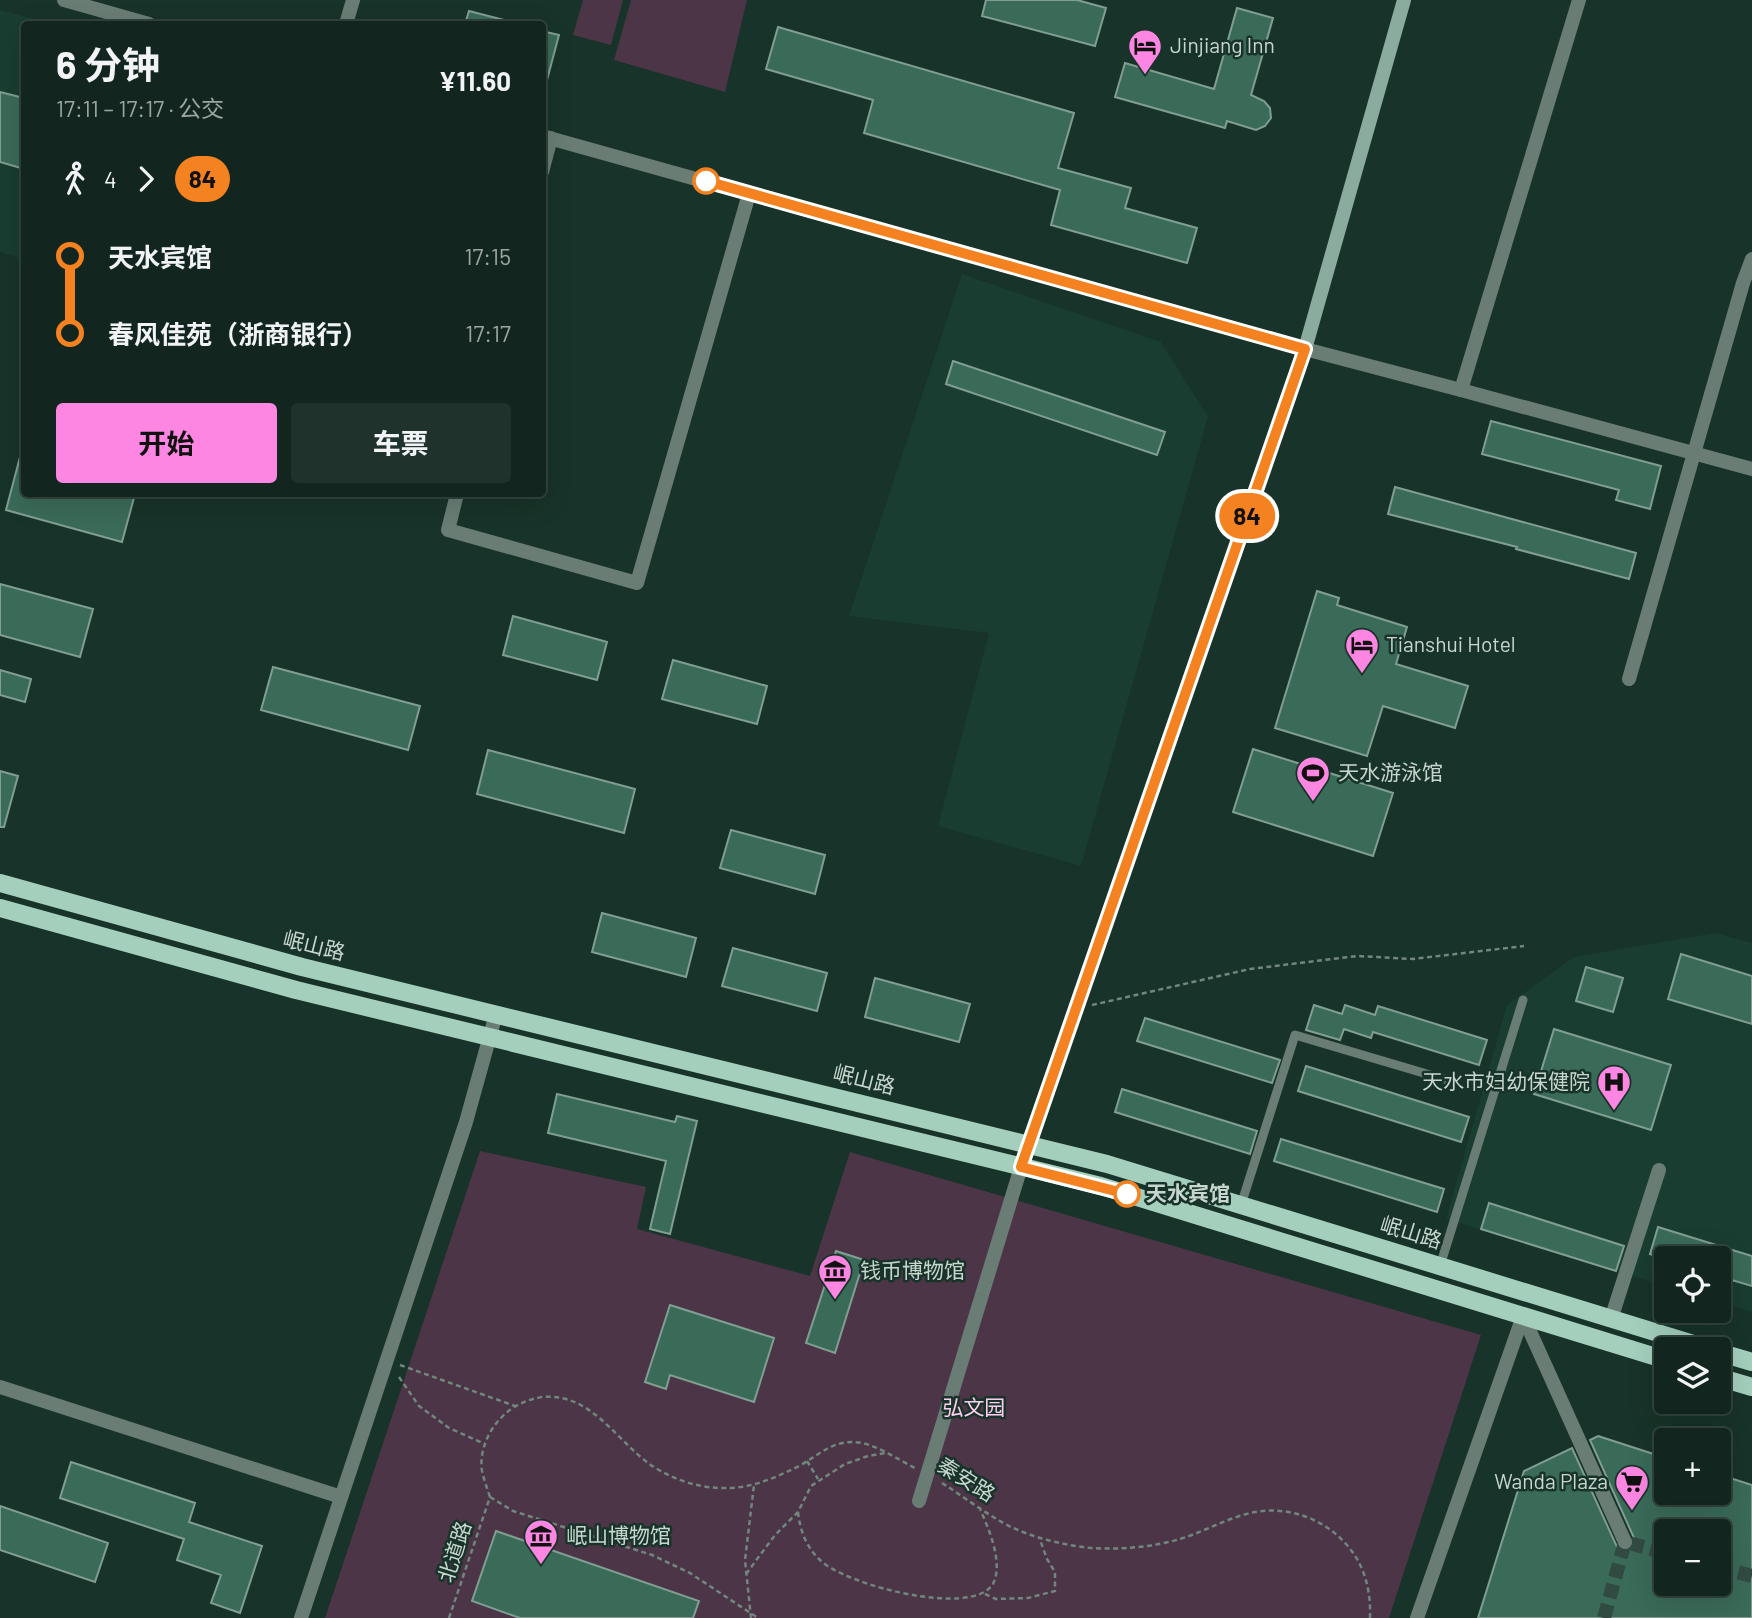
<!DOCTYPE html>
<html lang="zh">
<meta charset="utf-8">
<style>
:root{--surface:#12261f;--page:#1f322c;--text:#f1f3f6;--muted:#9ca5a4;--line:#31433d;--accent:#fd86e2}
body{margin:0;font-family:Barlow,"Noto Sans SC",sans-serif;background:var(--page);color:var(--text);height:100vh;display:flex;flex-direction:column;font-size:26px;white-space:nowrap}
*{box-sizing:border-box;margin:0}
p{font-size:23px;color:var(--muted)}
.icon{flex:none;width:38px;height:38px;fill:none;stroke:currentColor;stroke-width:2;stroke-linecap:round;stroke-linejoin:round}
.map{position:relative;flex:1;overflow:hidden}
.side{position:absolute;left:21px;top:21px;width:525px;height:476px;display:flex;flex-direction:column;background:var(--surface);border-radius:7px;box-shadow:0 7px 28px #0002,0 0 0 2px var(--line)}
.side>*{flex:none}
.badge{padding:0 14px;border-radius:23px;font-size:24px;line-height:46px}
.buttons{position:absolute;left:1654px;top:1246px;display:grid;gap:14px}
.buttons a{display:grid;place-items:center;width:77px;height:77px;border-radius:7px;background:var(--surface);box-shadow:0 7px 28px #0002,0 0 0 2px var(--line);font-size:35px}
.map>.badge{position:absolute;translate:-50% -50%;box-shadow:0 0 0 4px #fff}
.legs{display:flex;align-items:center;gap:10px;height:77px;padding:0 35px;font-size:23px}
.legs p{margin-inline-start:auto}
.head{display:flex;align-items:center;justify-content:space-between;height:119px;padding:0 35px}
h1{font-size:38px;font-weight:700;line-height:52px}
.primary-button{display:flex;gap:14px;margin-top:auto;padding:14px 35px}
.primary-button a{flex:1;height:80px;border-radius:7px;background:var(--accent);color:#111;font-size:28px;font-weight:700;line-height:80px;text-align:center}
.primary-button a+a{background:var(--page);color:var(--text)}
ul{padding:0 35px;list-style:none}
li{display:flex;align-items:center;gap:24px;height:77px;font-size:26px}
li i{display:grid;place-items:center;width:10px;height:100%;margin:0 9px;background:currentColor}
li i::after{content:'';width:18px;height:18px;margin:-9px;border:5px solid;border-radius:50%;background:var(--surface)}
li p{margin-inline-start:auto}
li:first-child i{background:linear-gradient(#0000 50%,currentColor 0)}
li:last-child i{background:linear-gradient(currentColor 50%,#0000 0)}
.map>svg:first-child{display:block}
</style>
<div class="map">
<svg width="1752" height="1618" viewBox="0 0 1752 1618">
<rect width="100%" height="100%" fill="#183329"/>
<path fill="#193d30" d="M0,10l53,14h-29v235l-24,-7z
M962,274l199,68 47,75 -127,449 -143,-40 51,-193 -140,-17z
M1715,933l37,10v369l-33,-10 -1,-44h-52v28l-220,-67 61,-214 67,-48z"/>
<path fill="#4c3546" d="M583,0h40l-12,45 -38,-10z
M631,0h116l-22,92 -111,-32z
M480,1151l166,36 -9,42 173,47 40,-124 631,183 -92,283h-1064z"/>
<path fill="#3a6a58" stroke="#809e92" stroke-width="2" fill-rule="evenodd" d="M986,0h91l29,8 -11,38 -113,-30z
M1237,8l36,10 -22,77 13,6 6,7 1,10 -6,8 -9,4 -29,-9 -2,7 -110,-31 10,-34 89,26z
M469,11l35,9 -1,4h-38z
M778,27l296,86 -16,55 73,20 -6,20 72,20 -10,35 -136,-38 9,-35 -196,-57 9,-33 -107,-31z
M542,31l17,4 -12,45h-5z
M0,92l24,6v71l-24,-7z
M953,361l212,71 -8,23 -211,-71z
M1491,421l170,45 -11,43 -34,-9 3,-10 -137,-36z
M20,457h4v37h111l-13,48 -116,-32z
M1395,487l241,66 -7,26 -113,-30 1,-2 -129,-33z
M0,584l93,25 -13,48 -80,-22z
M1317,591l22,7 -2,7 70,22 -11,37 72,22 -13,42 -72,-22 -16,50 -92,-28z
M513,616l94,26 -10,38 -94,-25z
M673,660l94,26 -10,38 -95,-25z
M273,667l147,39 -12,44 -147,-40z
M0,670l31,9 -6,23 -25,-7z
M1253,749l140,44 -20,63 -140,-44z
M488,750l147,39 -11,44 -147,-39z
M0,771l18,5 -14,51h-4z
M731,830l94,25 -10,39 -95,-26z
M602,913l94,25 -10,39 -94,-25z
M733,948l94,25 -10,38 -95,-25z
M1681,954l71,22v48l-84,-25z
M1586,967l37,11 -10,34 -37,-11z
M875,978l95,26 -11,38 -94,-25z
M1314,1005l28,9 3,-9 30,10 3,-9 109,34 -8,25 -106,-33 -2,6 -27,-9 -4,11 -34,-10z
M1145,1018l135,42 -8,23 -135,-42z
M1554,1029l117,36 -20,65 -117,-36z
M1306,1066l163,51 -8,25 -163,-51z
M1122,1089l135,42 -7,23 -135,-42z
M557,1094l118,28 2,-6 20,5 -27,113 -20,-5 16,-68 -118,-28z
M1281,1139l163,50 -7,23 -163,-51z
M1489,1203l135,43 -8,25 -135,-42z
M1658,1227l94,29v30l-34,-10v-18h-55l-13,-4z
M836,1251l28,9 -29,93 -29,-10z
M670,1305l104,33 -20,64 -84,-27 -4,14 -21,-7z
M1598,1436l68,22v35h52v-19l34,11v133h-274l46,-147 48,-23 45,99 3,3 5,2 5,-2 3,-3 1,-9 -44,-98zM1666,1531h52v53h-52z
M71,1462l124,41 -6,19 73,24 -22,67 -29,-10 10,-28 -44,-15 7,-21 -124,-41z
M0,1506l108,37 -13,39 -95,-32z
M496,1531l203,70 -6,17h-173l-48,-17z"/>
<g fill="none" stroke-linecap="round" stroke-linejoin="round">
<path stroke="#324b42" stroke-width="14" stroke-dasharray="14 7" stroke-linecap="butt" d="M1718,1567l34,9
M1604,1618l21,-76 41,11"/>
<path stroke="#71867d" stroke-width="2.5" stroke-dasharray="5 3.5" stroke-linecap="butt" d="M1092,1005l158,-36 107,-13 56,3 111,-13
M400,1365l115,41
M399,1377l20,29 30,22 36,16
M807,1461l11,18
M942,1483c22,14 44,31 67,43 25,12 54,19 82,22 30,2 61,-1 89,-9 26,-8 49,-22 75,-27 34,-6 69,7 91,32 19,21 25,47 24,74
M490,1497c-3,-9 -6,-17 -8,-26 -3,-19 6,-40 19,-53 11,-12 26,-19 42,-21 47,-4 72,41 105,66 21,15 48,25 75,25 27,1 52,-10 76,-22 22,-12 35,-28 63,-23 16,3 37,17 53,25
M490,1497l23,14 139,44 38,18 68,45
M798,1512c2,18 8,35 22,48 25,25 152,58 173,24 11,-22 -5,-57 -14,-77
M746,1574l29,-39 23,-23 13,-26 34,-22 23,-8 17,-3
M985,1594l11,5 32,-1 27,-7v-19l-8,-13 -8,-22
M449,1618l41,-121
M751,1618l-6,-58 9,-75"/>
<path stroke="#697d75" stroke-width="9" d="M1241,1205l54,-170 159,47
M1440,1266l83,-266"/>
<path stroke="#697d75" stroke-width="14" d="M1523,1316l102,226
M919,1501l102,-334"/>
<path stroke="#697d75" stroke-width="14" d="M542,172l9,-34
M1461,390l118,-390
M457,494l-9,36 189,53 112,-389
M1629,679l114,-396 9,-24
M1611,1319l48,-149
M0,1387l341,110"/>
<path stroke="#697d75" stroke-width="14" d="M64,0l85,24
M346,24l7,-24
M542,136l763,213 156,41 291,79
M301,1618l165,-496 30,-108
M1417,1618l106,-302"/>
<path stroke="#8aab9e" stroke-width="14" d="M1021,1167l284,-818 99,-349"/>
<path stroke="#a4cfbd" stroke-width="18" d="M0,883l302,84 805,197 603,185
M0,908l296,82 805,196 565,174
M1718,1352l34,10
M1718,1377l34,10"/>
</g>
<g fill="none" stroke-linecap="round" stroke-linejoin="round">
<g stroke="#fff" stroke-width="16">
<path id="line-1" d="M706,181l599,168 -284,818 106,27"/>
</g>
<use href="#line-1" stroke="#f58220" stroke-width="10"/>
</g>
<defs>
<g id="hotel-pin" transform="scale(1.75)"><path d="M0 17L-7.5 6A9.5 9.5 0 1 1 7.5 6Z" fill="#fd86e2" stroke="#183329"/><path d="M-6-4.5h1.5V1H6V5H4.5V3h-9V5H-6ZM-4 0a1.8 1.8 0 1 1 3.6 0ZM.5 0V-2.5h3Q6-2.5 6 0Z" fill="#111"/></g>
<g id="stadium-pin" transform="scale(1.75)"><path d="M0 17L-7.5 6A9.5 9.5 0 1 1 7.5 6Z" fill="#fd86e2" stroke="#183329"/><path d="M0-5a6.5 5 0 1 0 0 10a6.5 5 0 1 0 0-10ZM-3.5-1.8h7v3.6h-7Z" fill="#111"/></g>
<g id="hospital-pin" transform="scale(1.75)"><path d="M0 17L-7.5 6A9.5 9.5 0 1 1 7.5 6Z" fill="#fd86e2" stroke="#183329"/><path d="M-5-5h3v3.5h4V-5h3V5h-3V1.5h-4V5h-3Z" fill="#111"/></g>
<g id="museum-pin" transform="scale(1.75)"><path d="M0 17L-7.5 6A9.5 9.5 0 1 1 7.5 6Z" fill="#fd86e2" stroke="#183329"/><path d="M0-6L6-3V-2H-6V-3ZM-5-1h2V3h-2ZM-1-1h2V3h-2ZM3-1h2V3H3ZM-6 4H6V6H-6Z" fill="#111"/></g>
<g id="supermarket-pin" transform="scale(1.75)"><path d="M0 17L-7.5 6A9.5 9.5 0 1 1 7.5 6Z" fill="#fd86e2" stroke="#183329"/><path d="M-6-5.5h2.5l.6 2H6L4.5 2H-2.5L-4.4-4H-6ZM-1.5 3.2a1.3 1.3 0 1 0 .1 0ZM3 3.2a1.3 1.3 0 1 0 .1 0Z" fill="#111"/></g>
</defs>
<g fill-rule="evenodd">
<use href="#hotel-pin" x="1145" y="46"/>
<use href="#hotel-pin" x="1362" y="645"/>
<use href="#stadium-pin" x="1313" y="773"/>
<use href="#hospital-pin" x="1614" y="1082"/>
<use href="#museum-pin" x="835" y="1271"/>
<use href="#supermarket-pin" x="1632" y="1482"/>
<use href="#museum-pin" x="541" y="1536"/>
</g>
<g fill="#fff" stroke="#f58220" stroke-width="3.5">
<circle cx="706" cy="181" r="12"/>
<circle cx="1127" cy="1194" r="12"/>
</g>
<g text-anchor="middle" stroke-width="5" stroke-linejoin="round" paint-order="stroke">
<g font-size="21" fill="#c7d6cf" stroke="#183329" text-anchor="start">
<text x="1170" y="53">Jinjiang Inn</text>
<text x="1386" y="652">Tianshui Hotel</text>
<text x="1338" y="780">天水游泳馆</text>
<text x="1590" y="1089" text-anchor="end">天水市妇幼保健院</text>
<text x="860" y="1278">钱币博物馆</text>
<text x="1608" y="1489" text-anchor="end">Wanda Plaza</text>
<text x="566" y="1543">岷山博物馆</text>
</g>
<g font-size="21" fill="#c7d6cf" stroke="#183329">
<text transform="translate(314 946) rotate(14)" y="7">岷山路</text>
<text transform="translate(864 1080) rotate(14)" y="7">岷山路</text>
<text transform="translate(1411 1233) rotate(17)" y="7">岷山路</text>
<text transform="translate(966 1480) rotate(32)" y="7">秦安路</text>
<text transform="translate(455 1552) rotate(-72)" y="7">北道路</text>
</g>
<g font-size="21" font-weight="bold" fill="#c7d6cf" stroke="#183329" text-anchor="start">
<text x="1146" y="1201">天水宾馆</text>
</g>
<g font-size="21" fill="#fecdf0" stroke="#183329">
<text x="974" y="1415">弘文园</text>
</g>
</g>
</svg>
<div class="buttons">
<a><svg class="icon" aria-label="locate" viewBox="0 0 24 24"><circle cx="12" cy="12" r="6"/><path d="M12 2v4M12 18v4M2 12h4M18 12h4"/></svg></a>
<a><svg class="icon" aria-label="layers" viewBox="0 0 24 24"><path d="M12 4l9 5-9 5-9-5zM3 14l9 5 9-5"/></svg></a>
<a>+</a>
<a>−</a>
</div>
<b class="badge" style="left:1247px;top:516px;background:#f58220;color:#111">84</b>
<section class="side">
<div class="head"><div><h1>6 分钟</h1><p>17:11 – 17:17 · 公交</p></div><b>¥11.60</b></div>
<div class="legs"><svg class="icon" aria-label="walk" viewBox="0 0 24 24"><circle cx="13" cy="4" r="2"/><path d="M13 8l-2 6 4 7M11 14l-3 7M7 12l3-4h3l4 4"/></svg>4<svg class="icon" aria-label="forward" viewBox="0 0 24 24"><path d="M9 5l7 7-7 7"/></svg><b class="badge" style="background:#f58220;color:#111">84</b></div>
<ul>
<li><i style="color:#f58220"></i><b>天水宾馆</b><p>17:15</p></li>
<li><i style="color:#f58220"></i><b>春风佳苑（浙商银行）</b><p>17:17</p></li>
</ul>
<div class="primary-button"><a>开始</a><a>车票</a></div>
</section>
</div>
